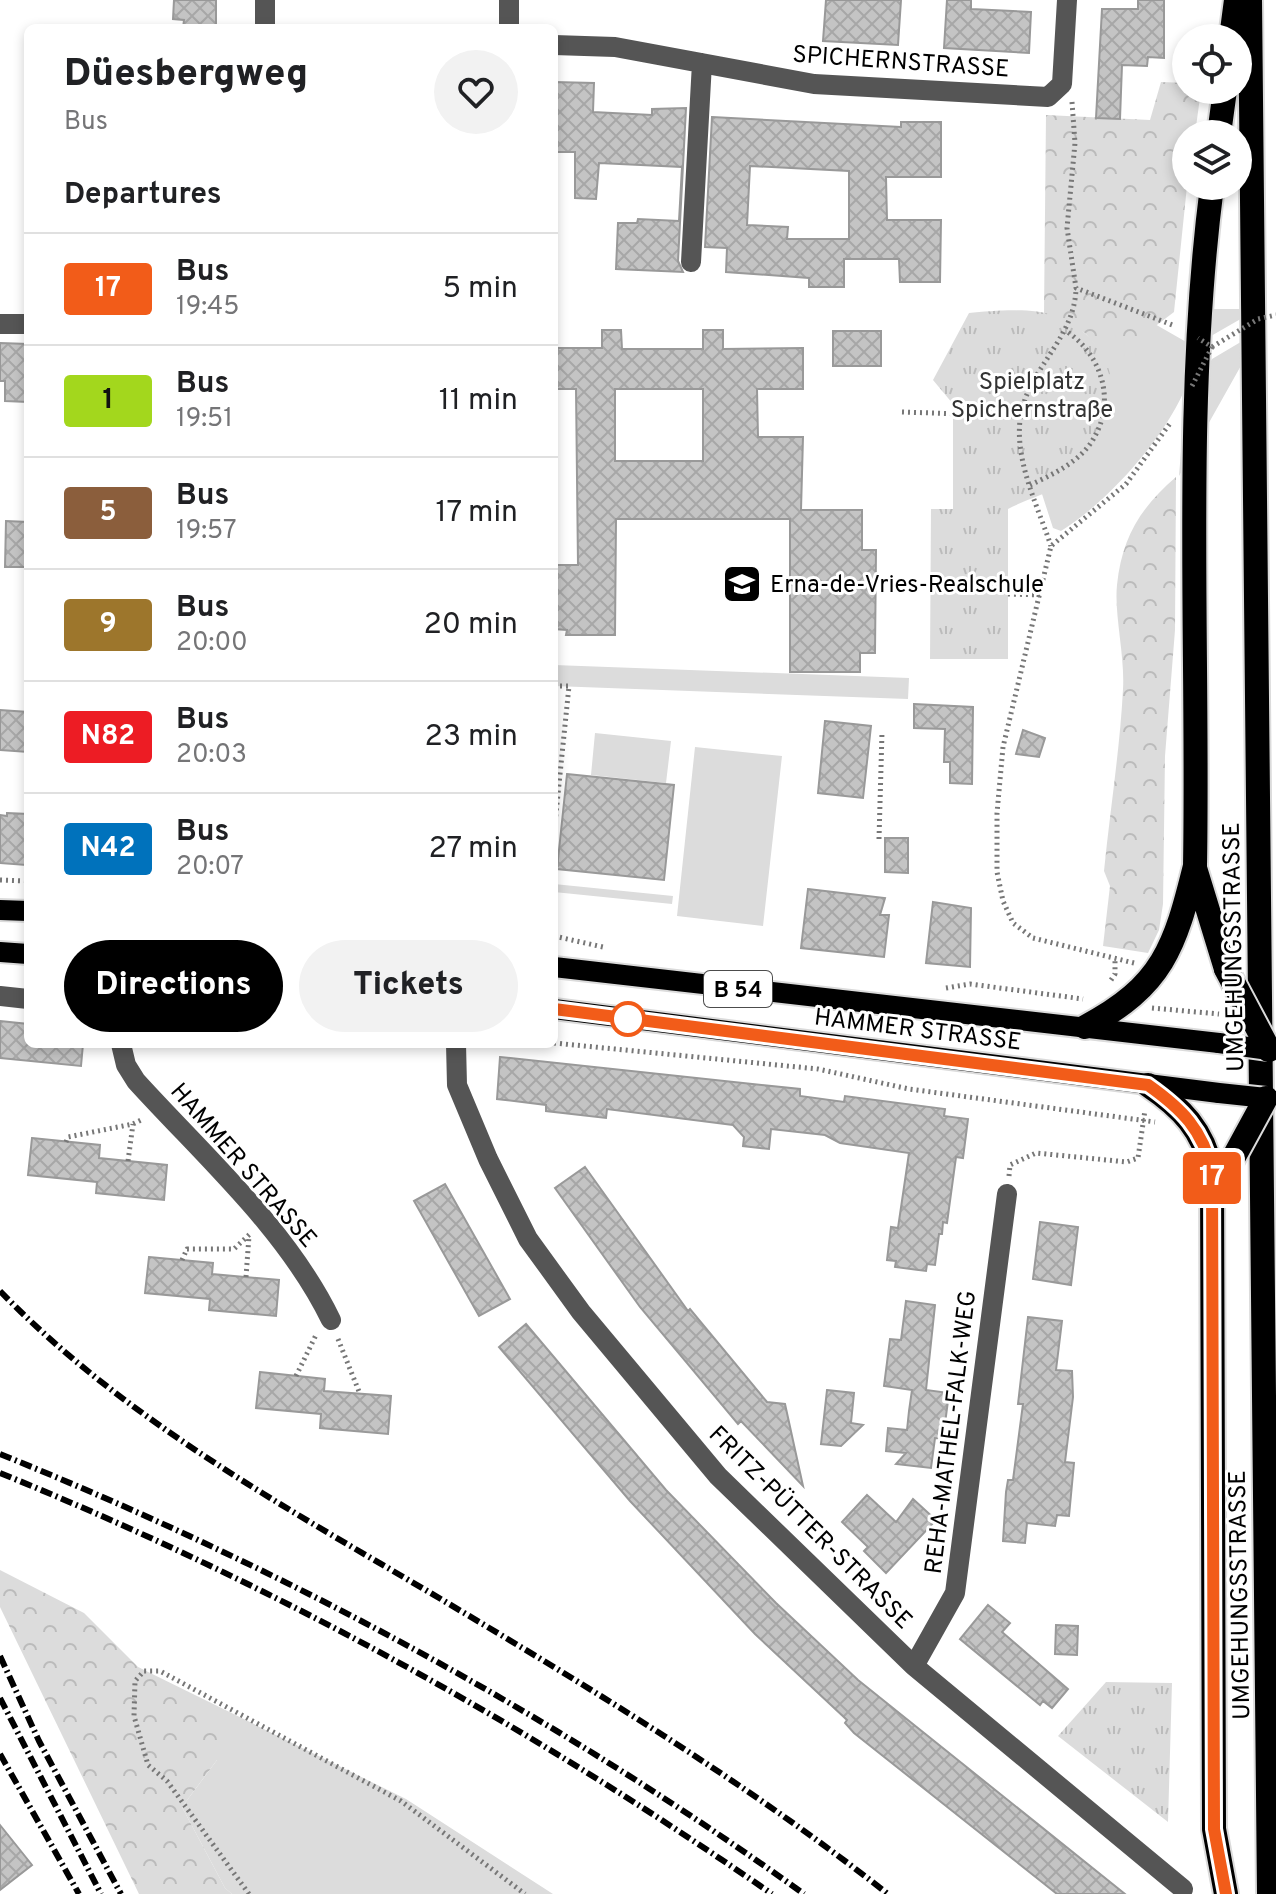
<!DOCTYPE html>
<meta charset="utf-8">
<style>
:root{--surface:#fff;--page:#f2f2f2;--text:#202124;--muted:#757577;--line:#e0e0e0;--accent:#000}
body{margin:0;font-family:Overpass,sans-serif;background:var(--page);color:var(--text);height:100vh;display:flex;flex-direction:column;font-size:30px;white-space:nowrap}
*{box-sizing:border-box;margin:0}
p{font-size:26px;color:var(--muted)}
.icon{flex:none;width:44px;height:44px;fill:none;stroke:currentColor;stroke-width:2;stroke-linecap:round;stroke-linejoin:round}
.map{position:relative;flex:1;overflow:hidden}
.drawer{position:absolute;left:24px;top:24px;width:534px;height:1024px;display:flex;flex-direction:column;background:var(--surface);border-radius:12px;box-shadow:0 4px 12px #0003}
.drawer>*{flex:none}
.badge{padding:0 16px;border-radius:6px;font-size:28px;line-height:52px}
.buttons{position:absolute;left:1172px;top:24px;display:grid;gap:16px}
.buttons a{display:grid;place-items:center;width:80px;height:80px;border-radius:50%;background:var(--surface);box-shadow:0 4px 12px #0003;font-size:40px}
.map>.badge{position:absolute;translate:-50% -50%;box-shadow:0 0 0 4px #fff}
h2{padding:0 40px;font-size:30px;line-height:72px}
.round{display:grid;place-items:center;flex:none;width:84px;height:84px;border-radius:42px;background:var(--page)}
.headline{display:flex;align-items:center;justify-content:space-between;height:136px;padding:0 40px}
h1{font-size:38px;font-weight:800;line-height:60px}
.cta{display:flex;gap:16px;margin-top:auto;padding:16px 40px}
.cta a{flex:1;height:92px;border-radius:48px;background:var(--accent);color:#fff;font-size:32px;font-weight:800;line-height:92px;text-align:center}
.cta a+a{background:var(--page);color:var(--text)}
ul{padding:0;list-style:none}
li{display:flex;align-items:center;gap:24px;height:112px;padding:0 40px;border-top:2px solid var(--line)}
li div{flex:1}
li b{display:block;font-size:30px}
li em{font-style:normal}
li .badge{min-width:88px;font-weight:700;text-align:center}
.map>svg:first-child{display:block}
</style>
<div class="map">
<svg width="1276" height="1894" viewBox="0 0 1276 1894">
<defs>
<pattern id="forest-crowns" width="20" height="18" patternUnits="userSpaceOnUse" patternTransform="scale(2)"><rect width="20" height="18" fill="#dcdcdc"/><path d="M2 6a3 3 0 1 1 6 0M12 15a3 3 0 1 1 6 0" fill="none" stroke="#bbb"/></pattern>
<pattern id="park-tufts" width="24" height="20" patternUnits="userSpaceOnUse" patternTransform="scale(2)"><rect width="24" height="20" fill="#dcdcdc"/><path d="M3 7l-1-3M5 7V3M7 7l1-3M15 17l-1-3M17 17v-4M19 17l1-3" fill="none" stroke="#bbb"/></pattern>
<pattern id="building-cross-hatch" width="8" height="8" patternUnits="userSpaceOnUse" patternTransform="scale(2)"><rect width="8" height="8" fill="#c4c4c4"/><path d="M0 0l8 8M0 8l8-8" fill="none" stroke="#a7a7a7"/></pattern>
</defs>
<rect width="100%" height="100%" fill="#fff"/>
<path fill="#dcdcdc" d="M1192,309h66l-47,27z
M1153,323l42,24c-2,12 -3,26 -8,37 -20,52 -79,118 -126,147l-8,-3 -11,-34 52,-149z
M1261,330l-82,146 5,-62 28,-55z
M554,665l355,13 -1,21 -354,-13z
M595,733l76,8 -5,42 -75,-8z
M695,747l87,9 -19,170 -86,-10z
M554,884l119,12 -1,8 -118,-12z
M138,1667l268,132 147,95h-321l-7,-6 -43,-81 35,-47z"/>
<path fill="url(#forest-crowns)" d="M1161,82l25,1v7h15l-6,44h-9l1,52 -13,126 -33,25 -44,10 -12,-14 -41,-20 2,-198 104,5z
M1176,477l-1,153 -10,126 -2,148 -4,26 -11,23 -45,-7 7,-60 -6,-15c6,-61 16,-122 19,-182 2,-33 -9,-75 -6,-104 5,-48 24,-78 59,-108z
M0,1570l84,43 54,54 54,33 25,23v37l-35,47 43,81 7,6h-93l-139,-287z"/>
<path fill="url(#park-tufts)" d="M969,313c24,-2 63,-6 86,3 73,28 71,105 24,156 -18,19 -49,25 -71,37v150h-78l1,-150h22v-105l-20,-24z
M1106,1682l66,1 -4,139 -110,-86z"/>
<path fill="url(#building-cross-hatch)" stroke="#999" stroke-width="2" fill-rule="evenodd" d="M174,0h42v28h-33l1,-8 -11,-1z
M826,0h75l-3,45 -75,-4z
M947,0h24v9l60,3 -2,41 -85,-5z
M1138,0h26v58l-16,-1 -1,9 -25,-1 -2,54 -24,-1 6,-109h36z
M554,82l40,1 -1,29 59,3v-6l34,-1 -8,153 5,11 -67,-3 2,-46h19l1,-4 41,2 3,-54 -83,-4 -3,36 -21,-1v-46h-21z
M712,117l189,10v-5h40v55h-55l1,43h54l-1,62h-40l-1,-23h-55v28h-35v-9l-83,-6 1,-24 -22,-1zM750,166l99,5v68h-62l1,-12 -41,-2z
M602,330h19l1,19h81v-19h20v19l80,-1v41h-46l1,48h45l-2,73h61v40h14l-1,103h-15v19h-70v-153h-174l-1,116h-49l1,-5 -13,-1v-64h24l-2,-176h-22v-41h48zM615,389h88v72h-88z
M833,331h48v35h-48z
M0,343l28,1v58l-23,-1v-20h-5z
M6,521l22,1v45h-23z
M914,704l59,3 -1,77 -22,-1v-21h-6l1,-33 -31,-1z
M0,710l28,2v40l-28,-2z
M825,721l46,5 -8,72 -45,-5z
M1023,730l22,8 -6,19 -23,-3z
M567,774l107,11 -10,95 -107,-11z
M7,813l21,1 -2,51 -26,-2v-48l7,1z
M885,838h23v35l-23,-1z
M808,889l77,9 -5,17h9l-5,42 -83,-9z
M933,902l38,6 -1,59 -44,-4z
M0,1021l28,3v20h55l-2,22 -81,-8z
M500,1057l300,32v7l44,6 1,-6 100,13 -1,7 24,3 -5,39 -7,-1 -9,66 -4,-1 -1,12h-3l-4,31 -8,-1 -1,7 -31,-4 1,-6 -9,-1 4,-33 7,1 11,-75 -69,-10 -15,-8 -54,-6 -2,20 -26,-3 1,-9 -11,-12 -126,-16 -1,9 -60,-7v-6l-49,-6z
M32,1138l68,7 -1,13 68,7 -3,35 -68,-7 1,-11 -69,-7z
M585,1167l103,144 2,-2 77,93 18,2 18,82 -62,-65 -3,3 -98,-117 -85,-119z
M445,1184l65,115 -31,17 -65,-115z
M1040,1222l38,5 -7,58 -38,-6z
M149,1257l64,6 -1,11 67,6 -3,36 -67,-6 1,-11 -65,-6z
M906,1301l29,4 -9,85 23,3 -6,46 -8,-1 -4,30 -35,-4 10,-11 -20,-2 2,-23 19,2 2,-19 3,-21 -28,-4 6,-47 11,1z
M1028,1317l34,4 -6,49 16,1 1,26 -8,65 9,1 -5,53 -12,-1 -2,11 -28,-3 -2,20 -22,-2 3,-49 2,-12h5l10,-76h-5z
M526,1324l140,166 110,113 82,77 267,214h-68l-203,-161 -9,-10 2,-3 -92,-86 -125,-133 -131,-154z
M260,1372l65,7 -1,12 67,5 -3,38 -68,-6 1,-14 -65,-6z
M827,1390l27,3 -3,30 12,2 -22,21 -20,-2z
M867,1495l29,27 17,-23 23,21 -50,53 -22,-22 4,-4 -26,-25z
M988,1605l22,18 -8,9 66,57 -16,19 -9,-7 -3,4 -80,-66z
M1056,1625l22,1 -1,29 -22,-1z
M0,1825l32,40 -32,25z"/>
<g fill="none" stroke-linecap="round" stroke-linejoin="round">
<g stroke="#dbdbdb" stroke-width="24">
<path id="major" d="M0,910l28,1
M0,952l28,2
M554,967l665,76
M554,1009l665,84"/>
</g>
<g stroke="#dbdbdb" stroke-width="28">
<path id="highway" d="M1250,0l19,1894
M1231,38l5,-38
M1219,134l6,-44
M1195,868l31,101
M1085,1027c78,-41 90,-80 110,-161 4,-225 -12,-457 17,-680
M1148,1085c34,23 55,45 64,86l2,658 12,65"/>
</g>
<path stroke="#777" stroke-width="5" stroke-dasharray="2 4" stroke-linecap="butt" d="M1072,102l3,41 -8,85 9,60 99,38
M902,412l119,4
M1030,485c24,-11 53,-25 65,-49 21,-38 5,-83 -29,-105
M1051,546c-14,-42 -40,-92 -29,-137 11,-44 53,-73 54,-121
M1008,594l33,1
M554,686h15l-15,147
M879,839l3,-107
M0,880l28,1
M554,936l49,11
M1134,963l-101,-25 -20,-15 -10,-22 -6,-29v-59l6,-66 48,-201 75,-62 45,-62
M1111,980l4,-6v-16
M946,988l24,-4 113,15
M1152,1008l67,6
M554,1043l264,26 91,20 246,33
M66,1142l2,-5 65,-13 10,-5
M128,1161l5,-37
M1009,1176l1,-11 26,-12 91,9 11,-4 7,-48
M182,1260l5,-11h47l17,-16
M246,1277l3,-41
M338,1339l22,55
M296,1376l20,-41
M249,1894l-82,-113 -19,-16 -14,-49 1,-35 9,-10h16l241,130 124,93"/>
<path stroke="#555" stroke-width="20" d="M509,0v28
M265,28v-28
M554,45l61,2 199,37 234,13 14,-13 5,-84
M691,262l11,-199
M0,324h28
M0,996l28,3
M121,1044l5,21 10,16c68,75 151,148 195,239
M456,1044l1,41 31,74 40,80 53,73 137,164 196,190 269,223
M914,1666l41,-73 52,-399"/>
<use href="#major" stroke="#000" stroke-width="20"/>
<use href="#highway" stroke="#000" stroke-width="24"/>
<path stroke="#000" stroke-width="6" stroke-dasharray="12 4 2 4" stroke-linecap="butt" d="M0,1291c122,126 279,213 429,301 158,94 314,188 459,302
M0,1454c285,115 555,261 804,440
M0,1473c278,113 526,251 772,421
M0,1656l39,85 82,153
M0,1698l101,196
M0,1754l79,140"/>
<g stroke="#dbdbdb" stroke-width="24" stroke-linecap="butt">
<path id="major-bridge" d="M1219,1043l50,7
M1219,1093l47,5"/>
</g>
<g stroke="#dbdbdb" stroke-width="28" stroke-linecap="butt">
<path id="highway-bridge" d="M1226,969l43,81
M1224,1175l42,-77"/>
</g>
<path stroke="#777" stroke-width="5" stroke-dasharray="2 4" stroke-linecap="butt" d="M1212,347l46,-28 18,-4
M1192,386l20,-39 -14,-9"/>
<use href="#major-bridge" stroke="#000" stroke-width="20"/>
<use href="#highway-bridge" stroke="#000" stroke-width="24"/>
</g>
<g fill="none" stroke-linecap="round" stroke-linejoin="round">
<g stroke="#fff" stroke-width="18">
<path id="line" d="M554,1009l594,76c34,24 55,45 64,86l2,658 12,65"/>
</g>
<use href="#line" stroke="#f25c19" stroke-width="12"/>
</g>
<defs>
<g id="school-square" transform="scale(2)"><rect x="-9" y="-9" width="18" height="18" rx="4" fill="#000" stroke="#fff"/><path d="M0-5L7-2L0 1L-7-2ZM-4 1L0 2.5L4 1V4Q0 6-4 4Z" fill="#fff"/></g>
</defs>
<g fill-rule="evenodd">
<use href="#school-square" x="742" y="584"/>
</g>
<circle fill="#fff" stroke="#f25c19" stroke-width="4" cx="628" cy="1019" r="16"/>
<g text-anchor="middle" stroke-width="6" stroke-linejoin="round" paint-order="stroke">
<rect fill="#fff" stroke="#4c4c4c" stroke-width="2" x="704" y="971" width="68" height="36" rx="6"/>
<g font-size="22" font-weight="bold" fill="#000">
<text x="738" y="997">B 54</text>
</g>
<g font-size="24" fill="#000" stroke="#fff">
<text transform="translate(901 61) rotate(4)" y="8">SPICHERNSTRASSE</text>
<text transform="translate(1233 947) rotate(-91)" y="8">UMGEHUNGSSTRASSE</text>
<text transform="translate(918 1029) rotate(7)" y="8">HAMMER STRASSE</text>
<text transform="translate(244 1165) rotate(49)" y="8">HAMMER STRASSE</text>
<text transform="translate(950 1432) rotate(-83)" y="8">REHA-MATHEL-FALK-WEG</text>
<text transform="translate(811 1527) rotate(45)" y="8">FRITZ-PÜTTER-STRASSE</text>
<text transform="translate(1239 1595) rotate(-91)" y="8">UMGEHUNGSSTRASSE</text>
</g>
<g font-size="24" fill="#333" stroke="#fff">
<text x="1032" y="389">Spielplatz<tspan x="1032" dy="28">Spichernstraße</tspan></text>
</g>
<g font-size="24" fill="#000" stroke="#fff" text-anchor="start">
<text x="770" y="592">Erna-de-Vries-Realschule</text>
</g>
</g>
</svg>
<div class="buttons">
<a><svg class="icon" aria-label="locate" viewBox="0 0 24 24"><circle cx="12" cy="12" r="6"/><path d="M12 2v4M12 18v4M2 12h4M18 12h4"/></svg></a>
<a><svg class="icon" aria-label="layers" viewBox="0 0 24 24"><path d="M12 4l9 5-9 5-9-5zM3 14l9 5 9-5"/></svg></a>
</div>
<b class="badge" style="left:1212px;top:1178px;background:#f25c19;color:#fff">17</b>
<section class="drawer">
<div class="headline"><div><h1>Düesbergweg</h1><p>Bus</p></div><a class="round"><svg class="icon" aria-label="heart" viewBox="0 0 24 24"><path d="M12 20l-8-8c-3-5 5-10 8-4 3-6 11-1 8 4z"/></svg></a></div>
<h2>Departures</h2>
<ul>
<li><span class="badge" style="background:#f25c19;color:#fff">17</span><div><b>Bus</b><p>19:45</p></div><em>5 min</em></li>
<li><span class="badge" style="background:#a3d71d;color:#111">1</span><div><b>Bus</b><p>19:51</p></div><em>11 min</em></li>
<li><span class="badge" style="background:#8b5e3c;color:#fff">5</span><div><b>Bus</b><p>19:57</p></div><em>17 min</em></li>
<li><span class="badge" style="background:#9d762c;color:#fff">9</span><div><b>Bus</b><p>20:00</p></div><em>20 min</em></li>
<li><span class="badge" style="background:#ed1c24;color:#fff">N82</span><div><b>Bus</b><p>20:03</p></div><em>23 min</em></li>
<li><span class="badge" style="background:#0072bc;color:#fff">N42</span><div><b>Bus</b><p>20:07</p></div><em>27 min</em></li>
</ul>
<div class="cta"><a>Directions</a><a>Tickets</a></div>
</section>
</div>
